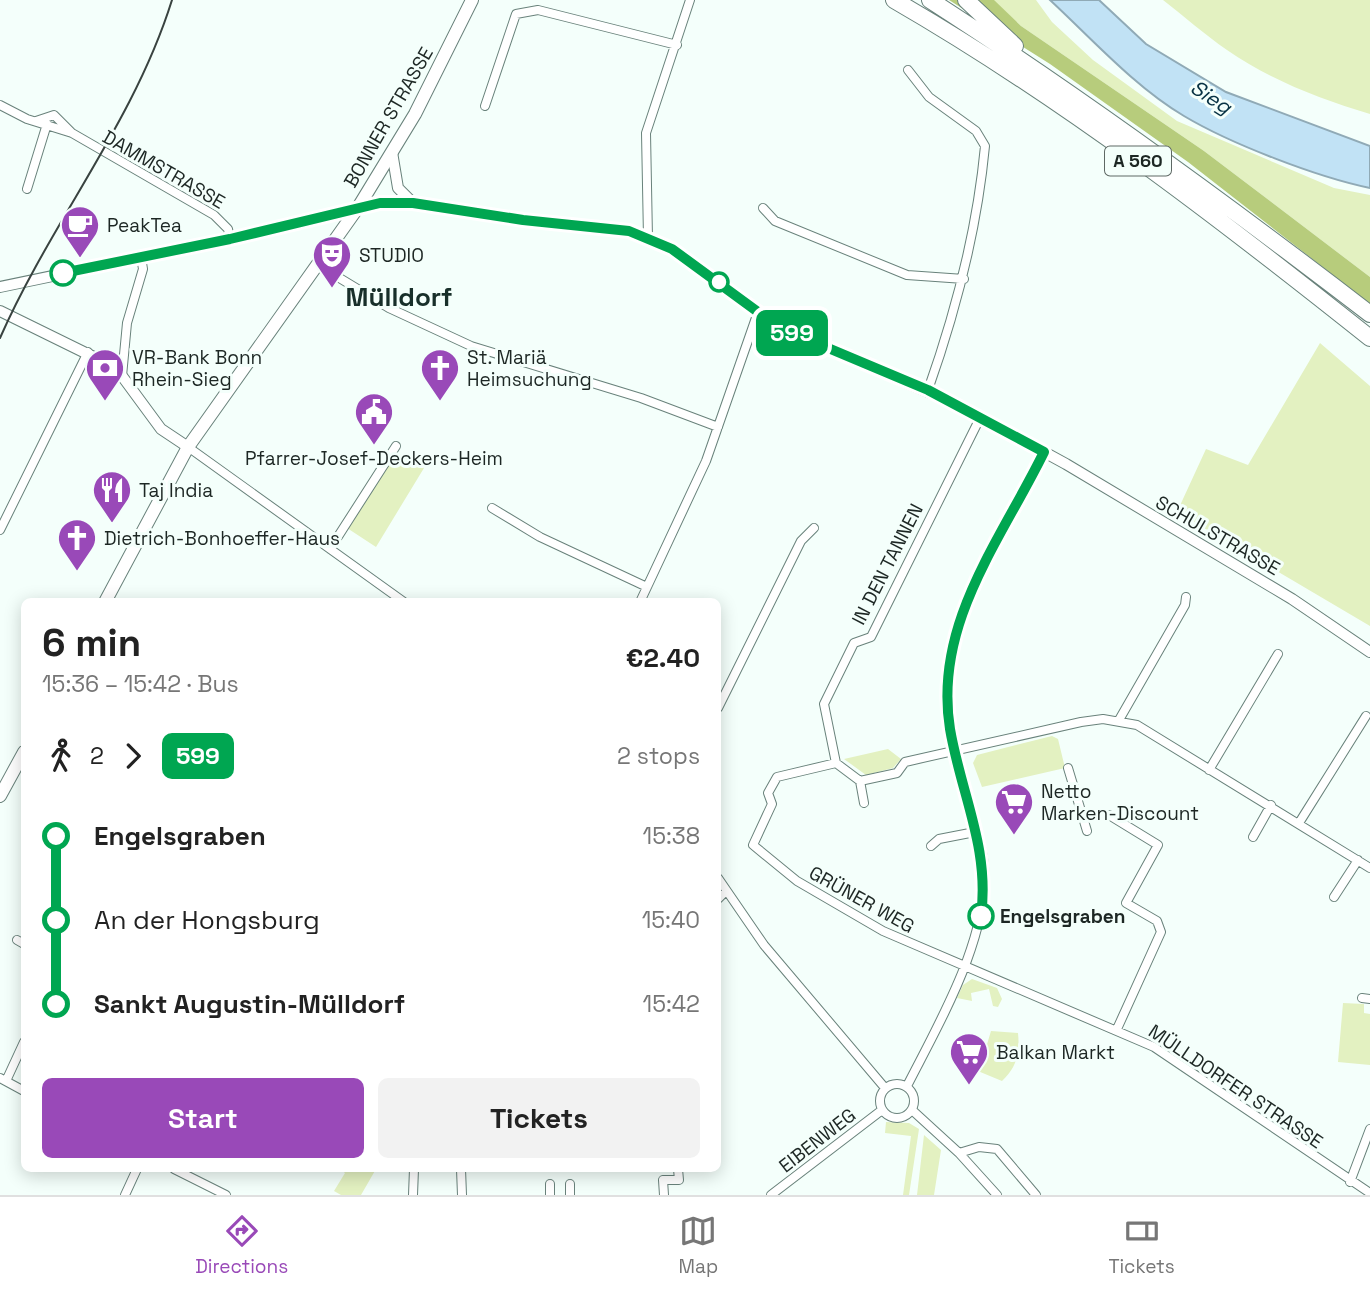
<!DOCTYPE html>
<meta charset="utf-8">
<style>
:root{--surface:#fff;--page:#f2f2f2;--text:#222;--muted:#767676;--line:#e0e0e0;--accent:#9949b8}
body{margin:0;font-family:"Space Grotesk",sans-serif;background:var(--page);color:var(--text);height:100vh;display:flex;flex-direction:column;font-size:26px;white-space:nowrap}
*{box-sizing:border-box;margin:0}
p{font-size:23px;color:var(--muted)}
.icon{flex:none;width:38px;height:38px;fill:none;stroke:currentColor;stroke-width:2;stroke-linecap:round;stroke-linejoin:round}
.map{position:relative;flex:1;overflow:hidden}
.side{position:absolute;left:21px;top:598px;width:700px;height:574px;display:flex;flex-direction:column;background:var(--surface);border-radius:10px;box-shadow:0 4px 18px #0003}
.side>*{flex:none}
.badge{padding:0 14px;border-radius:10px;font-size:24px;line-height:46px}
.map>.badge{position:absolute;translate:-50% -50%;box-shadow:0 0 0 4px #fff}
.legs{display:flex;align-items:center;gap:10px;height:77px;padding:0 21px;font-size:23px}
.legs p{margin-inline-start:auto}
.headline{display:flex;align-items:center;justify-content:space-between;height:119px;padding:0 21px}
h1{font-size:38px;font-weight:700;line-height:52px}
.button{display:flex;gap:14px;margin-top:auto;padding:14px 21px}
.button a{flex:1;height:80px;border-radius:10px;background:var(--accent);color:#fff;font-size:28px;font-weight:700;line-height:80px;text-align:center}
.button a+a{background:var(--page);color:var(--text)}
ul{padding:0 21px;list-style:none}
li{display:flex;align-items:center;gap:24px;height:84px;font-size:26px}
li i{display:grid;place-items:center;width:10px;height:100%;margin:0 9px;background:currentColor}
li i::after{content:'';width:18px;height:18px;margin:-9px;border:5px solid;border-radius:50%;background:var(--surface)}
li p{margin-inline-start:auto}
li:first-child i{background:linear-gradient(#0000 50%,currentColor 0)}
li:last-child i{background:linear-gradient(currentColor 50%,#0000 0)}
.tab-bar{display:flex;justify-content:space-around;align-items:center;height:98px;border-top:2px solid var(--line);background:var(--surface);font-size:19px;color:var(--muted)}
.tab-bar a{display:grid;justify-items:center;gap:4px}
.tab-bar .active{color:var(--accent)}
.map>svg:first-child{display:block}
</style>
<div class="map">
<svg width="1370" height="1195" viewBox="0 0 1370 1195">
<rect width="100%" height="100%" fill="#f4fffb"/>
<path fill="#e3f1c1" d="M993,0h43l16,22 41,38 84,61 157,67 36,7v82l-166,-126 -183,-125z
M1163,0h207v114c-50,-15 -100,-34 -143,-64 -22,-15 -43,-34 -64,-50z
M1320,343l50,43v240l-193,-114 29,-63 42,16z
M396,452l28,16 -48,79 -29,-19z
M1052,736l6,3 7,29 -83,19 -9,-24 4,-8z
M888,749l13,10 -8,9 -27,7 -22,-16z
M972,979l25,9 5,11 -4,8 -5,-1 -4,-17 -18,4 1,8 -15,-3 6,-13z
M1343,1003l21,1v9l6,1v51l-32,-3z
M991,1031l27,2c2,20 -1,34 -16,48l-29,-12 8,-19 4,1z
M886,1122l23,1 10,6 -10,66h-6l8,-59 -26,-3z
M924,1135l17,15 -7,45h-17z
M340,1169h36l-15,26h-20l-7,-4 11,-18z"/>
<path fill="#b7cc7c" d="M949,0h45l27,26 183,125 166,126v27l-182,-142 -138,-98z"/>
<path fill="#c1e2f5" stroke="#90aab6" stroke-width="2" d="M1050,0h49l47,44 80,48 144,54v42c-53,-11 -139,-44 -186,-72 -49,-29 -92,-77 -134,-116z"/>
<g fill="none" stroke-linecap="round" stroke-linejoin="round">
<g stroke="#69827b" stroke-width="10">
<path id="minor" d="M908,70l21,27 47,34 9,15c-8,85 -29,165 -57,244
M0,105l27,14 45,14 142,82 14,14 2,10
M485,106l31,-92 22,-4 139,35
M36,121l18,-6 17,17
M27,189l20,-65
M763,208l12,13 132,54 57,4
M648,238l-2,-105 44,-133
M318,265l71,43 82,38 170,52 77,29
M122,376l5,-53 16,-54 -2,-12
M188,447l216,155
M492,508l48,29 107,50
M0,530l88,-178
M330,549l66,-103
M640,602l66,-141 52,-149
M718,708l83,-167 13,-13
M1119,720l66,-115 1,-8
M836,763l-12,-59 30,-61 17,-6 110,-221
M1068,768l19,63
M1209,770l69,-116
M860,781l4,22
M1081,815h28l49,30 -32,58 31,18 4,11 -44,97
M1299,823l67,-107
M1253,837l18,-32
M931,846l8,-7 36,-7
M1370,868l-233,-143 -34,-6 -22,3 -176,40 -8,11 -37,8 -24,-18 -59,14 -9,16 4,11 -19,41 44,36 86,50 271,116 216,146
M718,878l46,67 121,143
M1334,897l24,-37
M718,899l8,-8
M17,940l7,4
M1362,998l8,1
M0,1078l24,13
M6,1081l18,-39
M880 1101a17 17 0 1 1 34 0a17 17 0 1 1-34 0Z
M907,1086c32,-63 87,-156 76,-228 -12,-72 -46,-134 -32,-209 14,-71 61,-133 93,-197
M912,1110l47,43 38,42
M959,1153l20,-6 18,2 39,46
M174,1169l52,26
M461,1169l1,26
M1350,1182l20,-53
M570,1184v11
M125,1195l12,-26
M413,1195l1,-26
M550,1195v-11
M664,1195l-1,-15h16l-1,-11
M771,1195l111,-85"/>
</g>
<g stroke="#69827b" stroke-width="12">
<path id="tertiary" d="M392,152l6,36 15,15
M0,287l230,-48 150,-36h33l110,17 106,11 43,18 86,63 32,20 168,73 108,59 226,135 78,53
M0,311l106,52 16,13 39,53 27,18"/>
</g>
<g stroke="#69827b" stroke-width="14">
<path id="primary" d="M105,602l83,-155 171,-241 56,-92 57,-114
M0,796l24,-44"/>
</g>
<g stroke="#69827b" stroke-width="18">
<path id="motorway" d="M894,0c168,97 324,217 476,338
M930,0c152,98 297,204 440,314
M966,0l49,46"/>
</g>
<use href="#minor" stroke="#fff" stroke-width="8"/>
<use href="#tertiary" stroke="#fff" stroke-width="10"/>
<use href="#primary" stroke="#fff" stroke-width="12"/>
<use href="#motorway" stroke="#fff" stroke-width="16"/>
<path stroke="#394340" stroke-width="2" d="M0,338c51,-116 134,-216 172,-338"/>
</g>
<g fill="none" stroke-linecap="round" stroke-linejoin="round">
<g stroke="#fff" stroke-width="16">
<path id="line-1" d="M63,273l167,-34 150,-36h33l110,17 106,11 43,18 86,63 32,20 138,58 116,62c-43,88 -111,172 -94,277 11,65 40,119 31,187"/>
</g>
<use href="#line-1" stroke="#00a651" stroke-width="10"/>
</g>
<defs>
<g id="cafe-pin" transform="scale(2.0125)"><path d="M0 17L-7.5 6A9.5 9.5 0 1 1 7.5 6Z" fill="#9949b8" stroke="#f4fffb"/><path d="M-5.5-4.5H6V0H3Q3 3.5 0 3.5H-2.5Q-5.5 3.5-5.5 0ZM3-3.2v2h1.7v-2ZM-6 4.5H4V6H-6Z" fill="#fff"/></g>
<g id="theatre-pin" transform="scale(2.0125)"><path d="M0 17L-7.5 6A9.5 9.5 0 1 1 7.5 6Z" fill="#9949b8" stroke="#f4fffb"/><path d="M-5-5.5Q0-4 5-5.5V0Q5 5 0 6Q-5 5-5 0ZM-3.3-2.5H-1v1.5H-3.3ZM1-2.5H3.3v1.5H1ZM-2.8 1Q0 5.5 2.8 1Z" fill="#fff"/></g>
<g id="bank-pin" transform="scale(2.0125)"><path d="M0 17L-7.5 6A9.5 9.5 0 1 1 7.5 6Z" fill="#9949b8" stroke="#f4fffb"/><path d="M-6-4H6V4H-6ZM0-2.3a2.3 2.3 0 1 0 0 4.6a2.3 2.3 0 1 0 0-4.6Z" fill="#fff"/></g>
<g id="church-pin" transform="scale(2.0125)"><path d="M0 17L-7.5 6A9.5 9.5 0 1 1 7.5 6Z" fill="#9949b8" stroke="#f4fffb"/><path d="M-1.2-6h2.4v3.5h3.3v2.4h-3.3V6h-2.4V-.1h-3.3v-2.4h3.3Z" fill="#fff"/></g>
<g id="civic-pin" transform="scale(2.0125)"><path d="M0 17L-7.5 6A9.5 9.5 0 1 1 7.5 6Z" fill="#9949b8" stroke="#f4fffb"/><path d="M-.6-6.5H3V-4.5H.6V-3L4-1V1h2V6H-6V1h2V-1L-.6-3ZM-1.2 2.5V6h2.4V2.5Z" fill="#fff"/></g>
<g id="restaurant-pin" transform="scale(2.0125)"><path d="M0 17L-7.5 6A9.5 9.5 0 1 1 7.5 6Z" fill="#9949b8" stroke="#f4fffb"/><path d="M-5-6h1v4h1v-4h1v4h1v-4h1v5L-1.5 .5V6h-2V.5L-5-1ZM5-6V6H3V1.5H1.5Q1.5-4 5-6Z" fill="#fff"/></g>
<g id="supermarket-pin" transform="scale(2.0125)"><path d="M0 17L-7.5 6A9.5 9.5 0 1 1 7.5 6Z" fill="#9949b8" stroke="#f4fffb"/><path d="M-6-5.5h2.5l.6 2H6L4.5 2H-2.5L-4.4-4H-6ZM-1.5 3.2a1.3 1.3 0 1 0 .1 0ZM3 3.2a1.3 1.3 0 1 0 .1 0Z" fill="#fff"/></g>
</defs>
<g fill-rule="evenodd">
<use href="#cafe-pin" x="80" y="225"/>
<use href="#theatre-pin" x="332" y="255"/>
<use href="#bank-pin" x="105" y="368"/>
<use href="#church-pin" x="440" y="368"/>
<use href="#civic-pin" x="374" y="412"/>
<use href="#restaurant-pin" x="112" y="490"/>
<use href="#church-pin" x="77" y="538"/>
<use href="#supermarket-pin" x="1014" y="802"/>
<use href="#supermarket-pin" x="969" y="1052"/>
</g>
<g fill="#fff" stroke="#00a651" stroke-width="3.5">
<circle cx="63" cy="273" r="12"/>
<circle cx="719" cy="282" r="9"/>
<circle cx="981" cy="916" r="12"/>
</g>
<g text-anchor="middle" stroke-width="6" stroke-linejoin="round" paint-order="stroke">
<rect fill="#f4fffb" stroke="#5e6864" stroke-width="2" x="1105" y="146.5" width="66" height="29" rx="5"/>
<g font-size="18" font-weight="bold" fill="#1d2724">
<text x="1138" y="167">A 560</text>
</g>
<g font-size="19" fill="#1d2724" stroke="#f4fffb">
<text transform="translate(388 117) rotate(-60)" y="7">BONNER STRASSE</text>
<text transform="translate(164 169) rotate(30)" y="7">DAMMSTRASSE</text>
<text transform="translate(1218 535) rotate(30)" y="7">SCHULSTRASSE</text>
<text transform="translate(887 564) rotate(-63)" y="7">IN DEN TANNEN</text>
<text transform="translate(862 899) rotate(29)" y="7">GRÜNER WEG</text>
<text transform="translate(1236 1086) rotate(34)" y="7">MÜLLDORFER STRASSE</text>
<text transform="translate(817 1140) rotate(-38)" y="7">EIBENWEG</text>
</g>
<g font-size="19" fill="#1d2724" stroke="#f4fffb" text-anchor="start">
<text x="107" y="232">PeakTea</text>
<text x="359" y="262">STUDIO</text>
<text x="132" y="364">VR-Bank Bonn<tspan x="132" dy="22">Rhein-Sieg</tspan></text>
<text x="467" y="364">St. Mariä<tspan x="467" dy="22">Heimsuchung</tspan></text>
<text x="374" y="465" text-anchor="middle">Pfarrer-Josef-Deckers-Heim</text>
<text x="139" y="497">Taj India</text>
<text x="104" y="545">Dietrich-Bonhoeffer-Haus</text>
<text x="1041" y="798">Netto<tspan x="1041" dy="22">Marken-Discount</tspan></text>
<text x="996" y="1059">Balkan Markt</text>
</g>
<g font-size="19" font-weight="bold" fill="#1d2724" stroke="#f4fffb" text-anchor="start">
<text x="1000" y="923">Engelsgraben</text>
</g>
<g font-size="21" font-style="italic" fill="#083244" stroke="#f4fffb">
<text transform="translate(1211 97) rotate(33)" y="7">Sieg</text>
</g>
<g font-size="26" font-weight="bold" fill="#182f2a" stroke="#f4fffb">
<text x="399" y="306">Mülldorf</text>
</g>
</g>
</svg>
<b class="badge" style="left:792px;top:333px;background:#00a651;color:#fff">599</b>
<section class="side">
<div class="headline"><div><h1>6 min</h1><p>15:36 – 15:42 · Bus</p></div><b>€2.40</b></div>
<div class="legs"><svg class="icon" aria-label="walk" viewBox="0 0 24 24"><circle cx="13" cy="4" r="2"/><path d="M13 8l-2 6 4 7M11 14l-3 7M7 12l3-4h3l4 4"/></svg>2<svg class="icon" aria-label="forward" viewBox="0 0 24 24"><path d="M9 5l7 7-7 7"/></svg><b class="badge" style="background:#00a651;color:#fff">599</b><p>2 stops</p></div>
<ul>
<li><i style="color:#00a651"></i><b>Engelsgraben</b><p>15:38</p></li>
<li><i style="color:#00a651"></i><span>An der Hongsburg</span><p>15:40</p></li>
<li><i style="color:#00a651"></i><b>Sankt Augustin-Mülldorf</b><p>15:42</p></li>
</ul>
<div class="button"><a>Start</a><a>Tickets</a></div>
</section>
</div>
<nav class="tab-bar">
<a class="active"><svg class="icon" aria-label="directions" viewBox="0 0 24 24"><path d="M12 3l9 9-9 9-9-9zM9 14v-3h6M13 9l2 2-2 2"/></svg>Directions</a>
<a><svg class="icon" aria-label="map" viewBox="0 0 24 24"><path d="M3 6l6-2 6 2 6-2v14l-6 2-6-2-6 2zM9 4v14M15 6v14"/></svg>Map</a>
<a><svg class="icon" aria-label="tickets" viewBox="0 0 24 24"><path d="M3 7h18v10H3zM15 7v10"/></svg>Tickets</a>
</nav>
